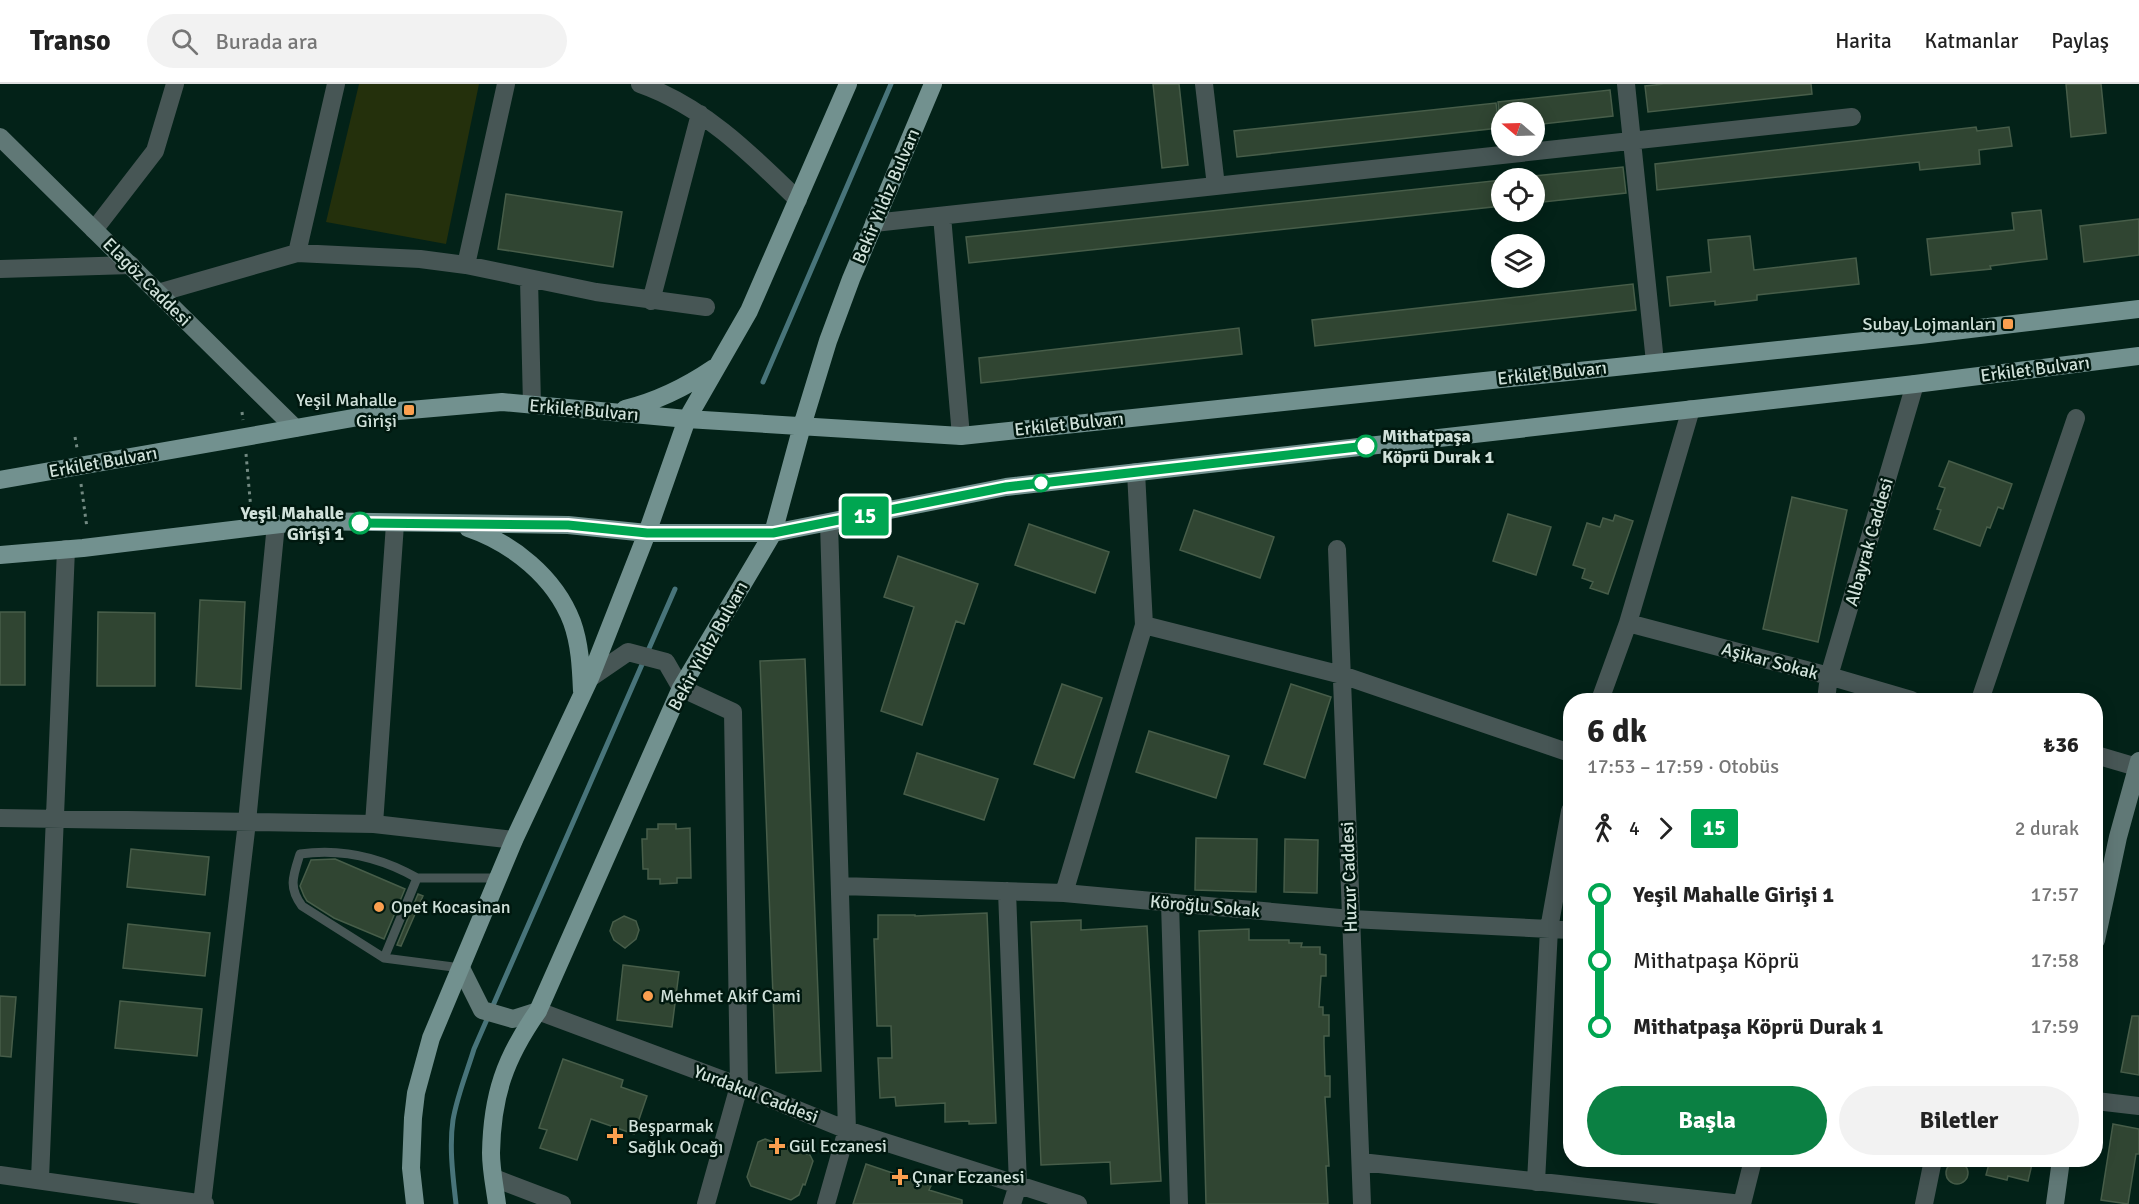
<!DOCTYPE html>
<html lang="tr">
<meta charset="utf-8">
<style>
:root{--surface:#fff;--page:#f2f2f2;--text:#222;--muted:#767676;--line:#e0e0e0;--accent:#0b8043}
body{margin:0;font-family:Signika,sans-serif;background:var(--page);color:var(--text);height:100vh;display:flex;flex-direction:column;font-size:22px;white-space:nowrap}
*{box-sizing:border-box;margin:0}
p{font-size:20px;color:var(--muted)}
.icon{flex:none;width:33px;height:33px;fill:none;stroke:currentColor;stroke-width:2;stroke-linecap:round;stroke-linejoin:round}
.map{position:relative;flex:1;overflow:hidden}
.drawer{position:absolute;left:1563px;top:609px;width:540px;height:474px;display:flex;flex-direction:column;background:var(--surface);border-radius:24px;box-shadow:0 3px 15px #0003}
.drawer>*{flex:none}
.badge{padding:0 12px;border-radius:4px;font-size:21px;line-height:39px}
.needle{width:39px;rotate:289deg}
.fabs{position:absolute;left:1491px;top:18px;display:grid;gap:12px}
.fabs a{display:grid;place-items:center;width:54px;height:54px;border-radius:50%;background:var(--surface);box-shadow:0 3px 15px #0003;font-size:30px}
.map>.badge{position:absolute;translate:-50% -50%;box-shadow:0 0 0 3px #fff}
.legs{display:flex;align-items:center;gap:9px;height:66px;padding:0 24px;font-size:20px}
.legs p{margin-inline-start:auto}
.head{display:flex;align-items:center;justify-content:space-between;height:102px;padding:0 24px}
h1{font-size:33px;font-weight:800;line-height:45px}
.action{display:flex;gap:12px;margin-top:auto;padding:12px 24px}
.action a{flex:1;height:69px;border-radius:36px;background:var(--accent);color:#fff;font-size:24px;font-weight:800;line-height:69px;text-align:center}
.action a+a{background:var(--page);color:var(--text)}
ul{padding:0 24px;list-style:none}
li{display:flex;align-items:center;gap:21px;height:66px;font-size:22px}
li i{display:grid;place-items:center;width:9px;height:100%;margin:0 8px;background:currentColor}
li i::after{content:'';width:15px;height:15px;margin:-8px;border:4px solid;border-radius:50%;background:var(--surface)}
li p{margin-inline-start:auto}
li:first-child i{background:linear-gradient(#0000 50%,currentColor 0)}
li:last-child i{background:linear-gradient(currentColor 50%,#0000 0)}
header{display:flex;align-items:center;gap:36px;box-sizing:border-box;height:84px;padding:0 30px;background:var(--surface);border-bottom:2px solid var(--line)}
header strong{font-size:28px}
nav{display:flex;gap:33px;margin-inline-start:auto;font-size:21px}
.search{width:420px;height:54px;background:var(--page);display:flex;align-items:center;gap:15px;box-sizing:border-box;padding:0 21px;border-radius:33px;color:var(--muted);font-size:22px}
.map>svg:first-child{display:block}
</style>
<header>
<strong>Transo</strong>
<div class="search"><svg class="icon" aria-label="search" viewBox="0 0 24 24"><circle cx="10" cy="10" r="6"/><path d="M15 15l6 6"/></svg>Burada ara</div>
<nav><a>Harita</a><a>Katmanlar</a><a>Paylaş</a></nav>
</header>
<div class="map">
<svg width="2139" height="1120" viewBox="0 0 2139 1120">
<rect width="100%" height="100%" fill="#032218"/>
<path fill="#24300c" d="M359,0h120l-33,160 -120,-22z"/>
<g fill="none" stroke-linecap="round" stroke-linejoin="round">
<path stroke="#48747a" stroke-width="5" d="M763,298l128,-298
M456,1120c-3,-27 -7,-57 -3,-84 4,-24 14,-48 21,-71l201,-460"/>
</g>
<path fill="#304532" stroke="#475d49" stroke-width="1.5" d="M1153,0h26l9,81 -26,3z
M1664,0h147l1,10 -164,18 -3,-26z
M2066,0h35l5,49 -35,4z
M1610,6l3,26 -79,9v-13h-35l-1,-10z
M1496,19l3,25 -262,29 -3,-26z
M1976,43l1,4 32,-4 3,19 -33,4 1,14 -60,6 -1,-8 -262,28 -2,-26z
M1623,83l3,26 -92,10v-27z
M1502,96v26l-533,57 -3,-26z
M506,110l116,18 -9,55 -115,-18z
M2041,126l6,49 -57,7 1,3 -60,6 -4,-36 87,-9 -2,-17z
M2139,135v36l-55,7 -4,-36z
M1750,152l4,34 102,-12 3,26 -102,11v5l-42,5v-4l-45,5 -3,-29 44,-5 -3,-32z
M1633,200l3,26 -321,36 -3,-26z
M1239,244l3,26 -261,29 -2,-25z
M1949,377l63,23 -9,25 -5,-2 -8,21 -3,-1 -7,19 -46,-17 7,-19 -4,-1 8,-21 -6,-2z
M1792,413l55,13 -29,132 -55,-13z
M1194,426l80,27 -14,41 -80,-28z
M1508,430l43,13 -15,48 -43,-14z
M1615,431l18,6 -25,73 -18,-6 3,-6 -11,-4 3,-9 -12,-4 14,-42 13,4 3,-9 10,3z
M1029,440l80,28 -14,41 -80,-28z
M898,472l80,28 -14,40 -8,-3 -34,104 -41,-14 33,-104 -30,-10z
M200,516l45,2 -4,87 -45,-3z
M0,528h25v73h-25z
M98,528l57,1v73h-58z
M805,575l16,412 -45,2 -16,-412z
M1062,600l40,14 -28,80 -40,-14z
M1291,600l40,13 -26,81 -41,-14z
M1149,647l80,25 -13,42 -80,-26z
M917,669l81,26 -14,41 -80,-26z
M658,740h18v5l14,-1 1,50h-14v5l-17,1v-5h-12v-10h-5l-1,-30h5v-10h11z
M1196,754l61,1 -1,53 -61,-2z
M1285,755l33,1 -1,53 -33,-1z
M131,765l78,8 -4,38 -78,-8z
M335,775l70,30 -21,50 -50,-21 -27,-17 -3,-5 -4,-10 11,-26z
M418,810l5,2 -22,50 -4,-1z
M987,829l9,210 -27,1v-3l-24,1v-19l-49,3 -1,-9 -15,1 -2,-40h14l-1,-32h-14l-3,-87h4v-24h37v1z
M624,832l12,5 3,9 -3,9 -11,9 -11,-8 -4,-9 3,-9z
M1081,836v10l66,-4 14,255 -50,3 -1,-22 -69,3 -10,-243z
M128,840l82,9 -5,43 -82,-8z
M1249,845v11h40v3h13l-1,4h19v7l6,1v21h-5l-2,31h4v8h6v21h-5v8l1,32h5v21h-5l4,69h-3l2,38h-122l-7,-273z
M623,881l56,7 -7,55 -55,-7z
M0,912l16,1 -5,60 -11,-1z
M120,917l82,8 -5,47 -82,-8z
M2132,932h7v59l-18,-3z
M563,975l60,21 -2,7 26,9 -13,38 -43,-15 -14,41 -37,-12 7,-18 -8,-2z
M2113,1040l26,5v25h-3l-8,50 -27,-4z
M765,1055l45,16 3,6 -8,24 -2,-1 -4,11 -8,5 -40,-14 -4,-9 11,-35z
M1990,1076h43l-5,21 -20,-5 -1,4 -21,-5z
M1946 1089a11 11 0 1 1 22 0a11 11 0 1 1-22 0Z
M866,1080l65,22 -2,4 33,10v4h-109z"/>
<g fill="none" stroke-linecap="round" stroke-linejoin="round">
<path stroke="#738a82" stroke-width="3" stroke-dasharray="3 4.5" stroke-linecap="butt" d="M242,328l1,8
M75,353l2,11
M246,370l5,56
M81,400l6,44"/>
<path stroke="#475655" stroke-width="9" d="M384,874l-82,-52c-14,-19 -9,-30 -2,-52 42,-6 80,3 117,24
M461,884l-77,-10 33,-80h81"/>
<path stroke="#475655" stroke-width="18" d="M640,0c63,22 111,70 158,116
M1204,0l12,102
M1626,0l29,278
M942,132l19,220
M874,139l978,-106
M94,146l61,-79 20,-67
M297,169l39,-169
M466,181l40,-181
M0,185l131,-4
M529,195l3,126
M158,209l139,-40 123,6 46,6 130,27 110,15
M651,217l49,-187
M1337,465l25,655
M1628,539l201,53 82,24
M1144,541l198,50 228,78
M590,594l38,-26 38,10 15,26 52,24 6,374 -33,118
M1600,616l28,-77 63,-214
M1826,616l3,-24 86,-292
M1980,616l96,-282
M2096,671l41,12
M0,734l374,6 140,16
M374,740l21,-300
M840,802l224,7 287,26 219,11
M1007,807l11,294 -6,19
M1064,809l80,-268 -8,-153
M1170,819l9,301
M538,927l201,75 108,44 231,74
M2096,1017l43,5
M1361,1078l381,42 11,-44
M0,1091l205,29
M494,1094l68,26
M40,1095l26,-630
M1536,1098l13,-253 21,-118
M202,1120l45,-382 29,-298
M826,1120l21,-74 -18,-607
M1924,1120l9,-44"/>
<path stroke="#607876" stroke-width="18" d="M0,53l295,291
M2096,856l22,-103 21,-76
M461,884l21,42 31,9 25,-8
M2055,1120l6,-44"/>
<path stroke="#72918f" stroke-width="18" d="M625,325c33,-8 61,-22 89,-41
M0,396l387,-68 115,-10 185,17 274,17 959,-101 219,-26
M468,444c44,15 87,49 104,94 8,22 9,46 10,69
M0,471l83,-7 223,-27 262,4 79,8h126l233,-46 909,-103 224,-28
M415,1120l-4,-36 2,-50 3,-25 15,-55 83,-198 76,-162 57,-145 40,-114 62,-108 99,-227
M497,1120c-2,-16 -6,-34 -6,-51 1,-58 14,-95 47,-142l143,-323 92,-155 29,-107 26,-85 23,-62 82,-195"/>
</g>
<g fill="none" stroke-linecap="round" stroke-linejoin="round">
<g stroke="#fff" stroke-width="14">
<path id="line-1" d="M360,439l208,2 79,8h126l233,-46 360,-41"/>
</g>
<use href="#line-1" stroke="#00a651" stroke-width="9"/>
</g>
<g fill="#fa9f4f" stroke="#00180f" stroke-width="2">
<rect x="2002" y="234" width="12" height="12" rx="3"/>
<rect x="403" y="320" width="12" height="12" rx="3"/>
<circle cx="379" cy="823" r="6"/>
<circle cx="648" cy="912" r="6"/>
<path d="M612 1043h6v6h6v6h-6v6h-6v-6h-6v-6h6z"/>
<path d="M774 1053h6v6h6v6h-6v6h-6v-6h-6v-6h6z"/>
<path d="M897 1084h6v6h6v6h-6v6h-6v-6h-6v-6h6z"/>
</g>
<g fill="#fff" stroke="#00a651" stroke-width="3">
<circle cx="1366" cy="362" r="10"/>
<circle cx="1041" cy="399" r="8"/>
<circle cx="360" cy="439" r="10"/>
</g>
<g text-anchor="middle" stroke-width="5" stroke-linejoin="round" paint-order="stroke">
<g font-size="18" fill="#d0e1da" stroke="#00180f">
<text transform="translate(886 112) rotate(-67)" y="6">Bekir Yıldız Bulvarı</text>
<text transform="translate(147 198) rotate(45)" y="6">Elagöz Caddesi</text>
<text transform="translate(2035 285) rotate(-7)" y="6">Erkilet Bulvarı</text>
<text transform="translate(1552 289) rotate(-6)" y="6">Erkilet Bulvarı</text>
<text transform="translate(584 326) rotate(5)" y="6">Erkilet Bulvarı</text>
<text transform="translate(1069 340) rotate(-6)" y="6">Erkilet Bulvarı</text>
<text transform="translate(103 378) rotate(-10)" y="6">Erkilet Bulvarı</text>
<text transform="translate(1869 458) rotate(-74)" y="6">Albayrak Caddesi</text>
<text transform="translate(708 562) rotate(-61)" y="6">Bekir Yıldız Bulvarı</text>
<text transform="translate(1770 577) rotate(15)" y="6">Aşikar Sokak</text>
<text transform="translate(1349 793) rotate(-92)" y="6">Huzur Caddesi</text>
<text transform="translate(1205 822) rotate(5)" y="6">Köroğlu Sokak</text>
<text transform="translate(756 1010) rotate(21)" y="6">Yurdakul Caddesi</text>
</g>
<g font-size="18" fill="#d0e1da" stroke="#00180f" text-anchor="start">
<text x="1996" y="246" text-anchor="end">Subay Lojmanları</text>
<text x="397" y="322" text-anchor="end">Yeşil Mahalle<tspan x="397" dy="21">Girişi</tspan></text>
<text x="391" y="829">Opet Kocasinan</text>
<text x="660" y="918">Mehmet Akif Cami</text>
<text x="628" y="1048">Beşparmak<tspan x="628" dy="21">Sağlık Ocağı</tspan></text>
<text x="789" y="1068">Gül Eczanesi</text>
<text x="912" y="1099">Çınar Eczanesi</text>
</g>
<g font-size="18" font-weight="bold" fill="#d0e1da" stroke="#00180f" text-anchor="start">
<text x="1382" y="358">Mithatpaşa<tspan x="1382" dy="21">Köprü Durak 1</tspan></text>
<text x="344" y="435" text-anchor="end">Yeşil Mahalle<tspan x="344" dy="21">Girişi 1</tspan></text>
</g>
</g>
</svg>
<div class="fabs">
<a><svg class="needle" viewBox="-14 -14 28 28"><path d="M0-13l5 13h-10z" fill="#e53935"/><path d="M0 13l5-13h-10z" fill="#767676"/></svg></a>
<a><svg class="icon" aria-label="locate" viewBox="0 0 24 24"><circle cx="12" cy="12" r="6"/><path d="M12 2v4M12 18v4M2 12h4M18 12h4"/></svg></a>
<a><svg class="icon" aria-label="layers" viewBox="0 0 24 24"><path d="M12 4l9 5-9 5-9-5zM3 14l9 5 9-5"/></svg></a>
</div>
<b class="badge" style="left:865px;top:432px;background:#00a651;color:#fff">15</b>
<section class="drawer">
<div class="head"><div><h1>6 dk</h1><p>17:53 – 17:59 · Otobüs</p></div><b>₺36</b></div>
<div class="legs"><svg class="icon" aria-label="walk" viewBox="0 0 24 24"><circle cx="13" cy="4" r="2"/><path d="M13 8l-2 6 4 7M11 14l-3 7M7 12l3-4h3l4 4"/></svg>4<svg class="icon" aria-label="forward" viewBox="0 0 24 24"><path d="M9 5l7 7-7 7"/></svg><b class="badge" style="background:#00a651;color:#fff">15</b><p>2 durak</p></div>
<ul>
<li><i style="color:#00a651"></i><b>Yeşil Mahalle Girişi 1</b><p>17:57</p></li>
<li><i style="color:#00a651"></i><span>Mithatpaşa Köprü</span><p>17:58</p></li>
<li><i style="color:#00a651"></i><b>Mithatpaşa Köprü Durak 1</b><p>17:59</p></li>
</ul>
<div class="action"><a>Başla</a><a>Biletler</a></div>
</section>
</div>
